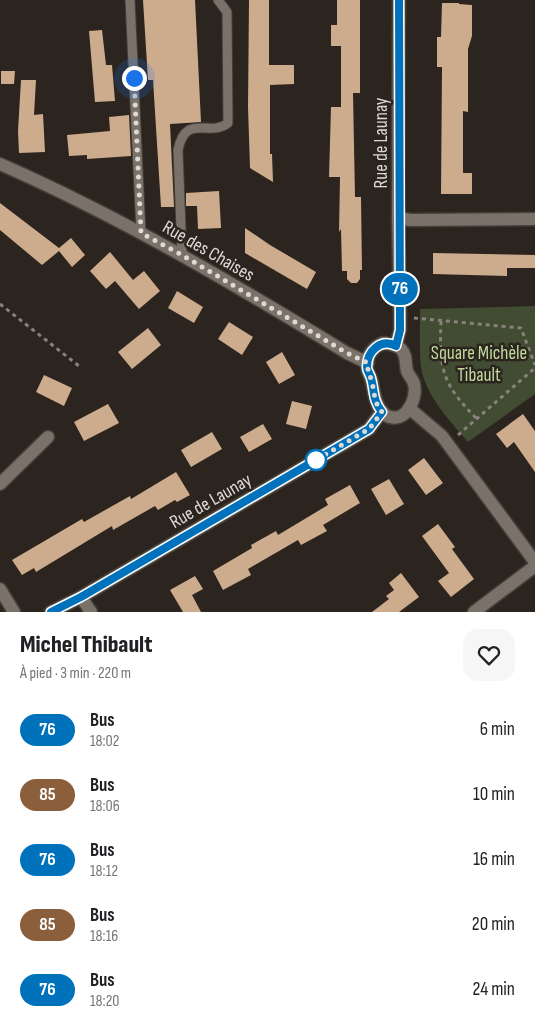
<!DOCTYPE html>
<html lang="fr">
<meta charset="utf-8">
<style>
:root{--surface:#fff;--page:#f6f6f6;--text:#202124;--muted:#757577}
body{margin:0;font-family:"Sofia Sans Condensed",sans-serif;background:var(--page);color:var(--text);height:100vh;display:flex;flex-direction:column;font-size:19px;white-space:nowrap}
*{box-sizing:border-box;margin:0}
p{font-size:16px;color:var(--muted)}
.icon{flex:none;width:28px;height:28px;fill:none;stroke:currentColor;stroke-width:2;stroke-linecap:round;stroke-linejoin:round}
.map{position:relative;height:612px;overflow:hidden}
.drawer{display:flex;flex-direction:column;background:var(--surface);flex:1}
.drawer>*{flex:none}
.badge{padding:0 10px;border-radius:16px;font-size:18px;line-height:32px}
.you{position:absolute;width:25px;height:25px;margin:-12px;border:4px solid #fff;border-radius:50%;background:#1a73e8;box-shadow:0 0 0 8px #1a73e833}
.map>.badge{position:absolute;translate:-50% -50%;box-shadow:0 0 0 2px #fff}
.round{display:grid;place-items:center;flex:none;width:52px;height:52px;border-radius:15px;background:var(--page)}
.summary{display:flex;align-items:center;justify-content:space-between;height:85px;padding:0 20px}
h1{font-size:24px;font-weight:800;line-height:38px}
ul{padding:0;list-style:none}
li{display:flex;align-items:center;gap:15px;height:65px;padding:0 20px}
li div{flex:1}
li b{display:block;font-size:19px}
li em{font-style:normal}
li .badge{min-width:55px;font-weight:700;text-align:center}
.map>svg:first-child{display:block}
</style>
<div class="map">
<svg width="535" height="612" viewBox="0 0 535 612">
<rect width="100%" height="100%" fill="#2c241e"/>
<path fill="#414c32" d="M535,306v88l-67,48c-18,-21 -43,-47 -47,-75 -2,-19 -1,-39 -1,-58z"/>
<path fill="#cdac8e" d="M143,0h52l6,122 -31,2 4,83h-13l-8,-127h-5z
M249,0h20v65h25v19l-24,1v69h2l1,28 -23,-14 -2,-61z
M337,0h23v93h-7l2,104h6l1,73h-2v9l-3,4h-6l-4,-4v-8h-5l-1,-42 -2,3 1,-55h-11l2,-70h10v-61h-10v-21h6z
M442,3h17v1l13,1v31l-4,13v63l-5,-1v62h9v21h-31l1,-127h-5v-30h4z
M102,30l4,35h6l3,36 -20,1 -6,-71z
M1,71h14l-1,13h-13z
M21,80h15l-2,35 9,-1 2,38 -26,1 -1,-22z
M129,115l2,41 -44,3v-4l-18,1 -2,-21 43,-4 -1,-14z
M219,191l2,37 -23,1 -1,-23h-11v-13z
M0,203l59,45 12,-10 14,17 -13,12 -13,-16 -17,14 -42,-35z
M245,228l25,17 46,27 -9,17 -62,-36z
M110,252l23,28 11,-9 16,20 -21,18 -24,-28 -9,8 -16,-18z
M433,253l102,2v13h-28v8l-74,-2z
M177,291l26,16 -9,16 -26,-15z
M229,322l24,15 -11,18 -24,-16z
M148,328l13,17 -29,24 -14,-17z
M282,352l13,23 -16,9 -13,-22z
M44,375l28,13 -8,18 -28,-14z
M292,401l20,5 -6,23 -20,-5z
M108,404l11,19 -35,18 -10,-19z
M523,414l12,17v41l-21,-30 -7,6 -11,-14z
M263,424l9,15 -23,13 -9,-15z
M212,432l10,17 -31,18 -10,-17z
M424,458l19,25 -17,12 -18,-25z
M176,472l14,23 -13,7 -2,-2 -17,10 -3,-4 -42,24 -1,-4 -76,46 -2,-4 -12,7 -10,-15 70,-41 2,3 46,-26 1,3z
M389,479l15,25 -18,11 -15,-26z
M350,485l10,18 -37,22 4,6 -26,14 -3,-5 -50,29 3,6 -28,15 -10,-19 39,-23 -1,-3 25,-14 2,4 50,-30 -3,-6z
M438,524l17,23 -3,2 22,30 -23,18 -13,-16 11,-8 -27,-37z
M401,573l18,24 -20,15h-27l17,-13 -3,-3 8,-6 -5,-7z
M195,576l8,13 -11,6 9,17h-18l-13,-22z"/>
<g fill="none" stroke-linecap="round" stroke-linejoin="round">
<g stroke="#443f39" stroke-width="11">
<path id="service" d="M130,0l11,233
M182,255l-4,-105c8,-38 31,-12 50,-27l-1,-111 -9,-12"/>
</g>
<g stroke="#443f39" stroke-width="15">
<path id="minor" d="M398,218l12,2 125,-1
M409,408l33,28 93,126
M0,484l48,-47
M0,589l14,23
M81,597l10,15
M474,612l61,-46"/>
</g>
<g stroke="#443f39" stroke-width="15">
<path id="tertiary" d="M0,164c121,53 234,120 347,189l21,10
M383,343c6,1 13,1 18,6 6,6 4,14 6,22 1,4 6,8 7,13 3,12 -4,29 -15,33 -21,5 -25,-22 -27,-35 -1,-5 -5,-10 -5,-15 -1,-11 6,-20 16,-24z
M396,346l4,-16v-15l-2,-97 1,-218
M51,612l30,-15 288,-168 13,-18"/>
</g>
<path stroke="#88817c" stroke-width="3" stroke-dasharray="4 4" stroke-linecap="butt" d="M0,304l79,62
M414,318l107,10 14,37
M441,321c-2,48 1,63 36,98
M458,435l77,-67"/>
<use href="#service" stroke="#7a7169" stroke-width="9"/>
<use href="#minor" stroke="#7a7169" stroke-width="12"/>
<use href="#tertiary" stroke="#7a7169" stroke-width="12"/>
</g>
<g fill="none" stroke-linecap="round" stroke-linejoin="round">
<g stroke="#fff" stroke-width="11">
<path id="line" d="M51,612l30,-15 288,-168 13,-17c-10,-13 -7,-20 -11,-34 -1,-4 -4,-7 -4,-11 0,-16 14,-29 29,-21l4,-16 -1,-330"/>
</g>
<use href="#line" stroke="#0072bc" stroke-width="8"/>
<path stroke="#ded9d5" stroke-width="5" stroke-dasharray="0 9" d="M134,78l7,155 41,22 165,98 21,10c-1,6 1,10 3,16 4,13 2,22 11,33l-13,17 -53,31"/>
</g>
<circle fill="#fff" stroke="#0072bc" stroke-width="2.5" cx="316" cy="460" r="10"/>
<g text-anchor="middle" stroke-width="5" stroke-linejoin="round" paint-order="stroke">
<g font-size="19" fill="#ded9d5" stroke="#2c241e">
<text transform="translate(380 143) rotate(-90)" y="7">Rue de Launay</text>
<text transform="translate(209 250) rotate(30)" y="7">Rue des Chaises</text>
<text transform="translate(210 500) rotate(-30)" y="7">Rue de Launay</text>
</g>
<g font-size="19" fill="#c0da9c" stroke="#2c241e">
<text x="479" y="359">Square Michèle<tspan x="479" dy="22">Tibault</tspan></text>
</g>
</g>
</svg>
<div class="you" style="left:134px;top:78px"></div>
<b class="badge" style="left:400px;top:289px;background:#0072bc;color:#fff">76</b>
</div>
<section class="drawer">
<div class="summary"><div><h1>Michel Thibault</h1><p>À pied · 3 min · 220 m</p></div><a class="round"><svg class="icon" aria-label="heart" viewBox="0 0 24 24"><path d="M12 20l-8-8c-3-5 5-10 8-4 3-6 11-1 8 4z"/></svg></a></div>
<ul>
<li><span class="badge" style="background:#0072bc;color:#fff">76</span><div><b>Bus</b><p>18:02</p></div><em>6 min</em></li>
<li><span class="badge" style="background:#8b5e3c;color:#fff">85</span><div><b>Bus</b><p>18:06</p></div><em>10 min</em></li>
<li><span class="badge" style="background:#0072bc;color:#fff">76</span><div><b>Bus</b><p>18:12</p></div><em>16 min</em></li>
<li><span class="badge" style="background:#8b5e3c;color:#fff">85</span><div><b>Bus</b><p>18:16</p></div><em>20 min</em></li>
<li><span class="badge" style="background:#0072bc;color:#fff">76</span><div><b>Bus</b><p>18:20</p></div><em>24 min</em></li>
</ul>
</section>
